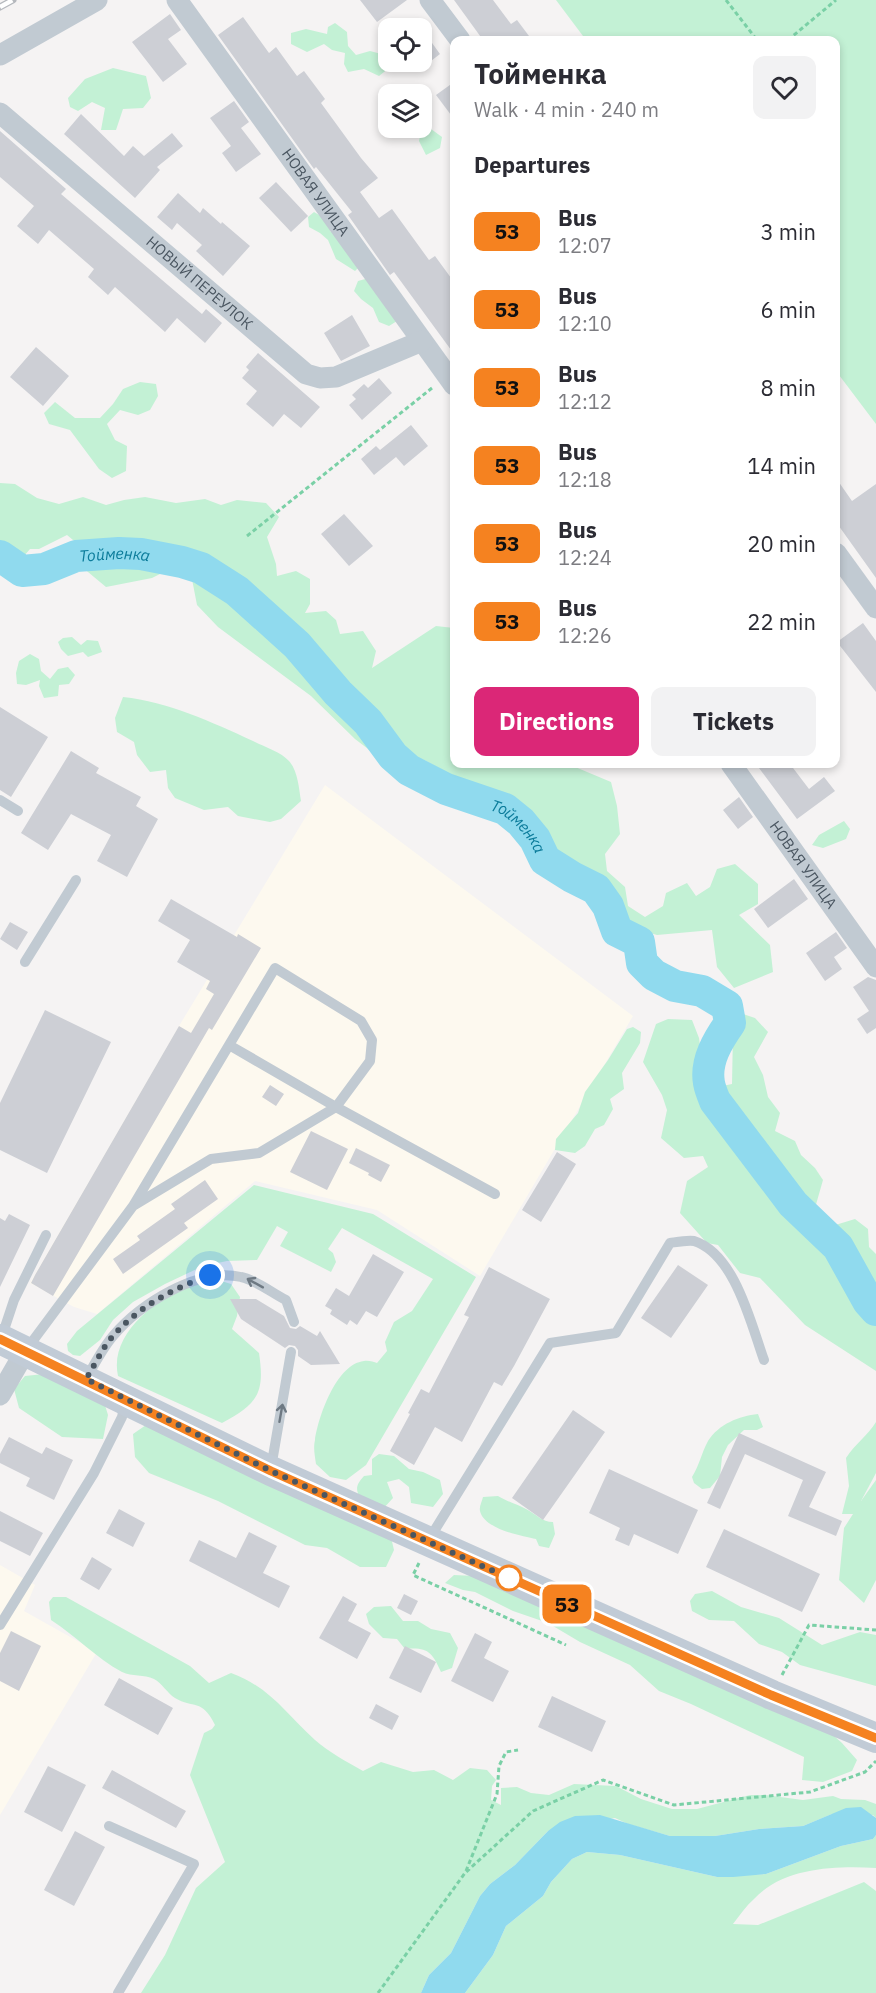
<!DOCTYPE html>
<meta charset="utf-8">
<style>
:root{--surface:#fff;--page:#f2f2f3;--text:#2b2b33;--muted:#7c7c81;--accent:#db2777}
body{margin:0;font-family:"IBM Plex Sans",sans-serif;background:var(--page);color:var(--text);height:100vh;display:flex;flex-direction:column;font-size:22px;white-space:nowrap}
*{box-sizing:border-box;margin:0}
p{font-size:20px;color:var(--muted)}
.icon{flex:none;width:33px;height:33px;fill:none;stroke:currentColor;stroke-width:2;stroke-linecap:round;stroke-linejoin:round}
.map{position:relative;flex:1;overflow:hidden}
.details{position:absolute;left:450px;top:36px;width:390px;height:732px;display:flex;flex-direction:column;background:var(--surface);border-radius:12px;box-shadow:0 3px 9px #0003}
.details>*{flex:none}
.badge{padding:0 12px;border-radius:9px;font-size:21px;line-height:39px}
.controls{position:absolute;left:378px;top:18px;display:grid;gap:12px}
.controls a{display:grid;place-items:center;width:54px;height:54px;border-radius:12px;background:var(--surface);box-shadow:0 3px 9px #0003;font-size:30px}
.you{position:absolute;width:30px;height:30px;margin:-15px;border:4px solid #fff;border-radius:50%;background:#1a73e8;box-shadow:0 0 0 9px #1a73e833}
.map>.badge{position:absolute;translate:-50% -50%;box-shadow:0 0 0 3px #fff}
h2{padding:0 24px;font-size:22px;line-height:54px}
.round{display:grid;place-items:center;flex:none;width:63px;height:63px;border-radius:12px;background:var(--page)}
.summary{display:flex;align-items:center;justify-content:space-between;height:102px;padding:0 24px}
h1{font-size:28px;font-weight:700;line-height:45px}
.button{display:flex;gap:12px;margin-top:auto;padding:12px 24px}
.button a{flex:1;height:69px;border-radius:12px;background:var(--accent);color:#fff;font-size:24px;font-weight:700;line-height:69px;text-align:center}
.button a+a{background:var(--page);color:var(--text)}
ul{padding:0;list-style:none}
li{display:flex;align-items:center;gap:18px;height:78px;padding:0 24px}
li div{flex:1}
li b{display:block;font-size:22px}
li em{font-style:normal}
li .badge{min-width:66px;font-weight:700;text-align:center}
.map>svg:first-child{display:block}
</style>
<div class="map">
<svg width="876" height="1993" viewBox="0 0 876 1993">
<rect width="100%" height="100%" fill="#f5f3f3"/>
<path fill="#fdf9ef" d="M325,785l308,231 -153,260 -103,-66 -122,-29 -158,133 -23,-7 -44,-24 149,-257z
M0,1565l35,20 -11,26 73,41 -97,163z"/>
<path fill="#c3f1d5" d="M556,0h320v424l-37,-49 -3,5v-340h-250z
M335,23l12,9 1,14 8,9 14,-4 15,4 4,13 -10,8 -15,-7 -16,3 -4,-8 1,-11 -13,-3 -8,-6 -17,8 -16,-8v-11l15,-4 21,5 1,-7z
M113,68l33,8 5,22 -8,10 -20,1 -7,21h-15l4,-22 -13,-6 -14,9 -8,-4 -2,-9 17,-19z
M431,129l11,8 -2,11 -14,7 -7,-14 2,-10z
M314,212l17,10 -1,9 13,8 18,26 -6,6 -19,-12 -8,-19 -8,-7 -11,-6 -1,-10z
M369,278l28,43 -8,5 -10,-4 -6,-14 -12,-9 -7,-8 4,-10z
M140,382l16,2 2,12 -8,14 -12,5 -18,-5 -13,14 8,16 12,6 -1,25 -14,7 -13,-9 -29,-39 -21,-6 -5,-11 11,-11 20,16h25l13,-14 10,-15z
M0,483l15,1 22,14 22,6 24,-7 23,8 18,-5 21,-3 31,6 29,-4 16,6 16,-5 29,3 13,14 -12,20 9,27 1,12 19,-5 14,8v25l-5,9 21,-2 10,9 4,14 23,-3 13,20 -4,17 64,-42 18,2v136h114l43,18 6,24 3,28 -15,20 2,17 18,16 3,19 17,11 18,-11 3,-13 21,-10 9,13 14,-9 7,-18 18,-5 23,20v20l-19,11 31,30 3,27 -39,16 -17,-21 -5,-37 -55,5 -31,-9 -18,-20 -21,-17 -2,-18 -22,-8 -20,-17 -11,-26 -106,-59 -30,-13 -20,7 -21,-16 -44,-43 -93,-69 -21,-22 -6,-31 -7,-6 -10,-1 -22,11 -46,9 -30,-25 3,-17 -12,-10 -28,14h-9l-6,7 -19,2 -5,-4z
M72,637l9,8 6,-5 11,1 4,11 -14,5 -5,-5 -15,4 -7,-7 -3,-7 5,-4z
M30,654l9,5 2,12 9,8 8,-10 10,-2 7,8 -6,9 -10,1 -1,11 -14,2 -5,-12 1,-6 -14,5 -9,-1 -1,-11 3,-12z
M123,697c45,5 89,25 130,44 12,6 28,11 36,20 9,10 10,28 12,40l-20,18 -11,3 -32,-6 -10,-9 -24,3 -29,-12 -7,-10 -2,-18 -16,2 -13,-17 -3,-13 -17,-10 -2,-14z
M844,821l6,8 -4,10 -23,9 -11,-3 7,-10z
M740,1013l15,5 13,14 -14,25 9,18 5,22 12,16 -5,18 20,10 6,14 14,13 8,12 -8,28 -21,-5 -15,-20 -8,-2c1,10 40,54 49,63l12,-18 23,-7 13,10 1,18 7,7v117l-71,-46 -45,-47 -20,-5 -22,-28 -11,-2 -27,-30 7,-32 21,-14 -5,-11 -19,2 -23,-20 6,-28 -5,-15 -19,-33 13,-38 12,-5 24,1 7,18 5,36 8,10 10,2 10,-2 1,-52z
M633,1027l8,5 -1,11 -18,30 2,16 -14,10 3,10 -9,16 -9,4 -10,17 -10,7 -20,-3 1,-11 22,-26 7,-21 23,-32 19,-31z
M254,1185l119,29 103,63 -110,188 -20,15 -16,-3 -14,-13c-1,-8 -3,-16 -1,-24 3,-22 21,-76 49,-79 4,-1 10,1 13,2l10,-12 -2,-9 9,-20 18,-11 21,-32 -91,-51 -14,21 5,4 3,9 -5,10 -51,-26 8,-14 -11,-6 -20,34 -30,1 -24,5 -38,18 -32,18 -20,18 -13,20 -20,16 -7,-1 -5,-4 -1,-7 10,-13z
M215,1279l16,5 9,13 -3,19 -5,13 27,24c6,40 -1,51 -37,70l-104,-47c-9,-41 36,-76 70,-89 9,-4 18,-5 27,-8z
M44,1374l60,28 4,13 -5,24 -41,-2 -43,-29 -5,-19 11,-13z
M758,1414l5,13 -6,3h-13l-16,15 -6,12 -2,19 -10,12 -8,1 -8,-6 -2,-6c8,-13 9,-23 16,-36 11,-17 31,-25 50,-27z
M876,1422v51l-15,28 15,-21v100l-12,23 -25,-23 5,-52 9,-14h-11l7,-28 -3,-28c9,-14 22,-23 30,-36z
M146,1425l243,104 5,21 -8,17h-26l-33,-19 -22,-3 -87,-44 -69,-28 -14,-16 -2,-23z
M379,1454l15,2 15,13 14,3 17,8 3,14 -10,13 -22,-4 -2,-16 -10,-8 -12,3 6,16 -11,12 -19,-5c-6,-14 -10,-17 1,-29l8,-1v-16z
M498,1496c10,6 19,8 28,13 10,5 16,13 27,13l2,12 -6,14 -10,-2 -3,-7c-15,-3 -52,-10 -56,-28 -1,-5 2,-9 3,-14z
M454,1575l21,1 349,151 18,16 15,17 -5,11 -29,11 -21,-2 2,-23 -113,-53 -32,-13 -29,-26 -50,-23 -32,-19 -35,-12 -38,-19 -12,-2 -18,-7z
M712,1591l29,16 38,11 43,27 38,-13 16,3v51l-76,-21 -18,-13 -23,-8 -25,-23 -25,-1 -17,-9 -2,-10 5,-7z
M53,1597h13l124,69 19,17 22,-10c39,14 55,41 84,67 14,12 32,22 48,31l18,-9 32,10 21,-2 19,10 17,-12 17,2 9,10 -4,6 -1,14 10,5v-17l16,-1 14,6 18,2 25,-11 42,2 25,13 31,10h25l53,-14h15l38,5 30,-4 8,3 24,1 11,4v14l-3,-3 -41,-1 -29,12 -44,3 -44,7h-45l-42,-12 -13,-6 -67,13 -33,34 -25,19 -10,12 -29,57 -22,22 -8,18h-280l24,-38 31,-67 29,-26 -35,-87 14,-42 8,-4 3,-4c-13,-27 -22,-16 -40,-27 -8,-5 -13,-15 -21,-19 -10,-5 -22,-2 -32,-7 -26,-14 -46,-36 -71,-52l-2,-18z
M391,1606l12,15h15l13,8 19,4 8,15 -6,20 -11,4c-9,-20 -13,-25 -36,-23l-8,-10 -14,-1 -14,-14 -3,-10 8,-7z
M876,1835v33c-40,-2 -92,-1 -122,31 -8,7 -14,16 -21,25l25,1 106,-43 12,9v102h-411l28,-38 13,-29 37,-30 8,-14 21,-23 15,-7 33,3 97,22 49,-3 75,-28 32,-7z"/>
<path fill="#90daee" d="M861,1807l15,11v17l-3,4 -32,7 -75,28 -33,3h-16l-97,-22 -33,-3 -15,7 -21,23 -8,14 -37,30 -13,29 -28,38h-44l8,-18 22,-22 29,-57 10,-12 25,-19 33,-34 12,-9 15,-6 25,-1 70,21h45l44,-7 44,-3 43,-18z"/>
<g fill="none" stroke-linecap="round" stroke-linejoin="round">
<path stroke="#90daee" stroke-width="32" id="s1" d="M0,556l22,15 22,-2 32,-13 43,-3 22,1 41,8 19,6 36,23 60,54 41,48 30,29 25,34 16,14 37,19 59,20 16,13 14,17 10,21 27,17 24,12 12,17 9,25 22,11 3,21 12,12 21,11 27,5 25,15 3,17c-12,17 -25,38 -21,60 1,6 4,13 6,18l78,103 45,43 30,54 8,9"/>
</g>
<path fill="#cdcfd5" d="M360,0h47l-30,22z
M454,0h39l18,24 6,-4 15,20h-49z
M170,14l11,16 -13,9 19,25 -24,18 -31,-40z
M243,17l26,36 7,-6 21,29 7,-5 21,28 -4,4 40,55 17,20 -18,14 19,26 13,-9 37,51 6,-4 19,26v72l-60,-82 -4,3 -42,-60 4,-3 -36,-45 -2,2 -96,-134z
M422,29l18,25 -18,14z
M454,82v37l-18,-24z
M234,101l15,21 -8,6 20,26 -25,18 -14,-19 9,-7 -21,-28z
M81,114l43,42 9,-10 11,10 28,-23 11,13 -26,21 3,3 -25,28 -71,-64z
M0,131l66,58 -5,5 141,120 4,-5 16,14 -17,20 -28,-25 -12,14 -50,-45 -7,8 -20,-18 6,-8 -45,-39 -11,14 -21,-18 17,-20 -34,-29z
M276,182l32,34 -17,16 -32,-34z
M178,193l22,20 3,-5 18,16 1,-2 28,24 -27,30 -27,-25 6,-6 -25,-22 -5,7 -15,-13z
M352,315l18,31 -29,15 -17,-28z
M36,347l33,29 -26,30 -33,-29z
M258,353l62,54 -19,21 -17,-14 -11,13 -27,-23 11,-13 -15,-13 7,-8 -3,-3z
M379,378l13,15 -30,27 -13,-15 7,-6 -4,-4 12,-11 4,4z
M411,425l17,21 -24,20 -8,-9 -22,18 -13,-16 15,-13 4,4z
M836,478l16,23 24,-17v94l-40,-56z
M344,514l29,32 -24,20 -28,-32z
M863,623l13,18v51l-39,-50z
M0,707l48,30 -37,60 -11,-7z
M71,751l28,17 -3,5 45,24 -5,9 22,13 -31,58 -30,-16 14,-26 -40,-21 -23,36 -27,-17z
M756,764h34l19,25 15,-12 11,14 -38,28z
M739,797l14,20 -15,12 -15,-19z
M794,879l14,20 -40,29 -14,-19z
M171,899l66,38 1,-3 23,14 -49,82 -3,-2 -156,268 -22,-13 4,-8 144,-249 12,7 23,-39 -8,-5 4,-8 -33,-19 13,-22 -32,-19z
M10,922l18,10 -11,18 -17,-11z
M836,932l11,16 -13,9 8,12 -17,12 -19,-28z
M868,977l8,3v48l-9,6 -10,-15 12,-8 -16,-24z
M45,1010l66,32 -64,131 -47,-23v-47z
M270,1085l14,9 -8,12 -14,-9z
M311,1131l37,18 -21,41 -37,-18z
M356,1148l34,17 -9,17 -13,-7 1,-2 -20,-10z
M557,1152l19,12 -35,58 -19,-12z
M205,1180l13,19 -34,24 4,5 -65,46 -10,-15 27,-19 -3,-4 38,-27 -4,-5z
M9,1214l21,11 -30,62v-69l5,3z
M373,1254l31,18 -27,45 -11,-6 -9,14 -7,-5 -3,5 -17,-11 2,-4 -7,-4 11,-18 13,8z
M678,1265l30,20 -37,53 -30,-20z
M489,1267l61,32 -36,67 -12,20 -8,-4 -32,60 -27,-15 -21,38 -24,-14 20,-37 -2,-1 13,-24 8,4 40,-76 -5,-2z
M230,1299h26l28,17 6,12 6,1 4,-3 17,10 3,-5 20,33 -29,1 -13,-9v-6l-3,-4 -6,-1 -4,3 -44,-29z
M573,1410l32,22 -62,88 -31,-22z
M739,1433l87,39 -17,35 33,14 -6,15 -48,-20 15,-36 -58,-26 -25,55 -13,-6z
M9,1437l33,17 4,-7 27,13 -19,40 -28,-14 4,-8 -30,-15v-9z
M609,1469l89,41 -20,44 -44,-20 -5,12 -14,-6 5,-12 -31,-15z
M119,1509l26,14 -12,24 -27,-14z
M0,1511l43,22 -13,23 -30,-15z
M724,1529l96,45 -18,38 -96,-45z
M249,1532l28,14 -14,27 27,13 -11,22 -90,-47 10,-21 37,18z
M92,1557l20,12 -13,21 -19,-11z
M404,1594l14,7 -7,14 -14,-7z
M343,1596l14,8 -9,17 23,12 -14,26 -38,-21z
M11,1631l30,15 -22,45 -19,-10v-28z
M475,1633l17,9 -8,16 25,13 -16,31 -42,-21z
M405,1646l31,16 -15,31 -32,-15z
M119,1678l54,30 -15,27 -54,-30z
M552,1696l54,25 -14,31 -54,-25z
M376,1704l23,12 -7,14 -23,-12z
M48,1766l38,19 -24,47 -38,-20z
M112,1770l74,41 -10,17 -74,-40z
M75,1831l30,16 -31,59 -30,-16z"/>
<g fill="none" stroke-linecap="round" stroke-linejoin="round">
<path stroke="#7ad0a6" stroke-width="3" stroke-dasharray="4.5 3" stroke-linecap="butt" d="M726,0l31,40
M788,40l48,-40
M247,536l185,-148
M419,1563l-6,12 153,70
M782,1675l27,-50 67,5
M466,1871l31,-77 2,-28 7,-14 12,-2
M378,1993l87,-120 68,-62 70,-31 71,25 136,-13 55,-20 11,-11"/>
<path stroke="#c1cad2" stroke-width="10" d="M0,800l18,11
M25,962l51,-82
M229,1045l107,62 159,87
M1,1339l13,-39 32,-65
M26,1350l107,-144 78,-47 48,-6 77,-46 34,-46 2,-21 -11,-19 -86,-53 -142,238
M86,1379c8,-14 16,-30 27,-43 27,-32 85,-69 128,-59 15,3 31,16 45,23l8,22
M271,1468l20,-116
M428,1541l122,-198 66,-10 54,-90c7,-1 17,-3 24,-2 41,13 57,83 70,119
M0,1625l94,-152 28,-56 3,-14
M109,1826l85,38 -76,129"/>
<g stroke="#c1cad2" stroke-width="21">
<path id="s2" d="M177,0l277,385"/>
<path d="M430,0l30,40"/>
<path d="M0,55l97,-55"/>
<path id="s3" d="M0,113l306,261 14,4 16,-1 86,-36"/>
<path d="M836,553l40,55"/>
<path id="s4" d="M731,764l145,203"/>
<path d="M0,1395l26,-45"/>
</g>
<path stroke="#c1cbd6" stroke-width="30" d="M0,1339l271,132 501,224 104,43"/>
<g stroke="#b5b8bd" stroke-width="7">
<path id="rail" d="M0,7l13,-7"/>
</g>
<use href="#rail" stroke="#fff" stroke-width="4.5" stroke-dasharray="14" stroke-linecap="butt"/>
</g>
<defs><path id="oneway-shaft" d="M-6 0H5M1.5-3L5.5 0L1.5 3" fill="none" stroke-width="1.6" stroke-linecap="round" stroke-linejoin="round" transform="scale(1.5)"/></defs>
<g stroke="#6e7983">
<use href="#oneway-shaft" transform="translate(255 1283) rotate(-151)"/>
<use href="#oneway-shaft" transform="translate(281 1413) rotate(-80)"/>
</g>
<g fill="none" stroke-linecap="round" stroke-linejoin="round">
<g stroke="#fff" stroke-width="14">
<path id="line" d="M0,1339l271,132 500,224 105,43"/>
</g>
<use href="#line" stroke="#f58220" stroke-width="9"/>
<path stroke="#4a5661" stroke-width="6" stroke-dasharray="0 10.8" d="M210,1275c-36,13 -72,32 -97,61 -11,12 -18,29 -27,43l185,92 238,107"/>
</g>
<circle fill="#fff" stroke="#f58220" stroke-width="3" cx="509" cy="1578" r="12"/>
<g text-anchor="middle" stroke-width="4.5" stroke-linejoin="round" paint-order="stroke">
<g font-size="15" fill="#4a5661" stroke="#fff">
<text dy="5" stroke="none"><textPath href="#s2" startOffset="237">НОВАЯ УЛИЦА</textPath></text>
<text dy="5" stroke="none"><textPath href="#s3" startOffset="262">НОВЫЙ ПЕРЕУЛОК</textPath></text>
<text dy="5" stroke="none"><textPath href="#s4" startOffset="124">НОВАЯ УЛИЦА</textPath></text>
</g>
<g font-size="16" font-style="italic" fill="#0c7c9b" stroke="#fff">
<text dy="6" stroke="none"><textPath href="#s1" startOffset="122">Тойменка</textPath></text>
<text dy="6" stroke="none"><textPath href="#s1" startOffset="627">Тойменка</textPath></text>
</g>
</g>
</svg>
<div class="controls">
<a><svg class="icon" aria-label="locate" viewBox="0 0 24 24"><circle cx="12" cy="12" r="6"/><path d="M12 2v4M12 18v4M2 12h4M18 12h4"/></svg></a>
<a><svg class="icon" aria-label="layers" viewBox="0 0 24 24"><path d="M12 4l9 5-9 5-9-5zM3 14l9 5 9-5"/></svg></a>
</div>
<div class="you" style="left:210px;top:1275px"></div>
<b class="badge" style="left:567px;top:1604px;background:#f58220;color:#111">53</b>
<section class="details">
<div class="summary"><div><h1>Тойменка</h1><p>Walk · 4 min · 240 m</p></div><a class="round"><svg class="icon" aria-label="heart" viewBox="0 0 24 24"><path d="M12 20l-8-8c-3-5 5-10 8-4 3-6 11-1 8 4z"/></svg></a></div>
<h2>Departures</h2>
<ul>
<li><span class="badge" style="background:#f58220;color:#111">53</span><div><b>Bus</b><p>12:07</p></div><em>3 min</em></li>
<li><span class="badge" style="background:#f58220;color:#111">53</span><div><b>Bus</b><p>12:10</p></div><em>6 min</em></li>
<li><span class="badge" style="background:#f58220;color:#111">53</span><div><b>Bus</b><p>12:12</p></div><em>8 min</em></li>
<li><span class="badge" style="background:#f58220;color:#111">53</span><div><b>Bus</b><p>12:18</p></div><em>14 min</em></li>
<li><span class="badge" style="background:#f58220;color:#111">53</span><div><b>Bus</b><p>12:24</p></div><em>20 min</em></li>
<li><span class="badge" style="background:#f58220;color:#111">53</span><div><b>Bus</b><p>12:26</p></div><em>22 min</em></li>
</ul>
<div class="button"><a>Directions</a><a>Tickets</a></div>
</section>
</div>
